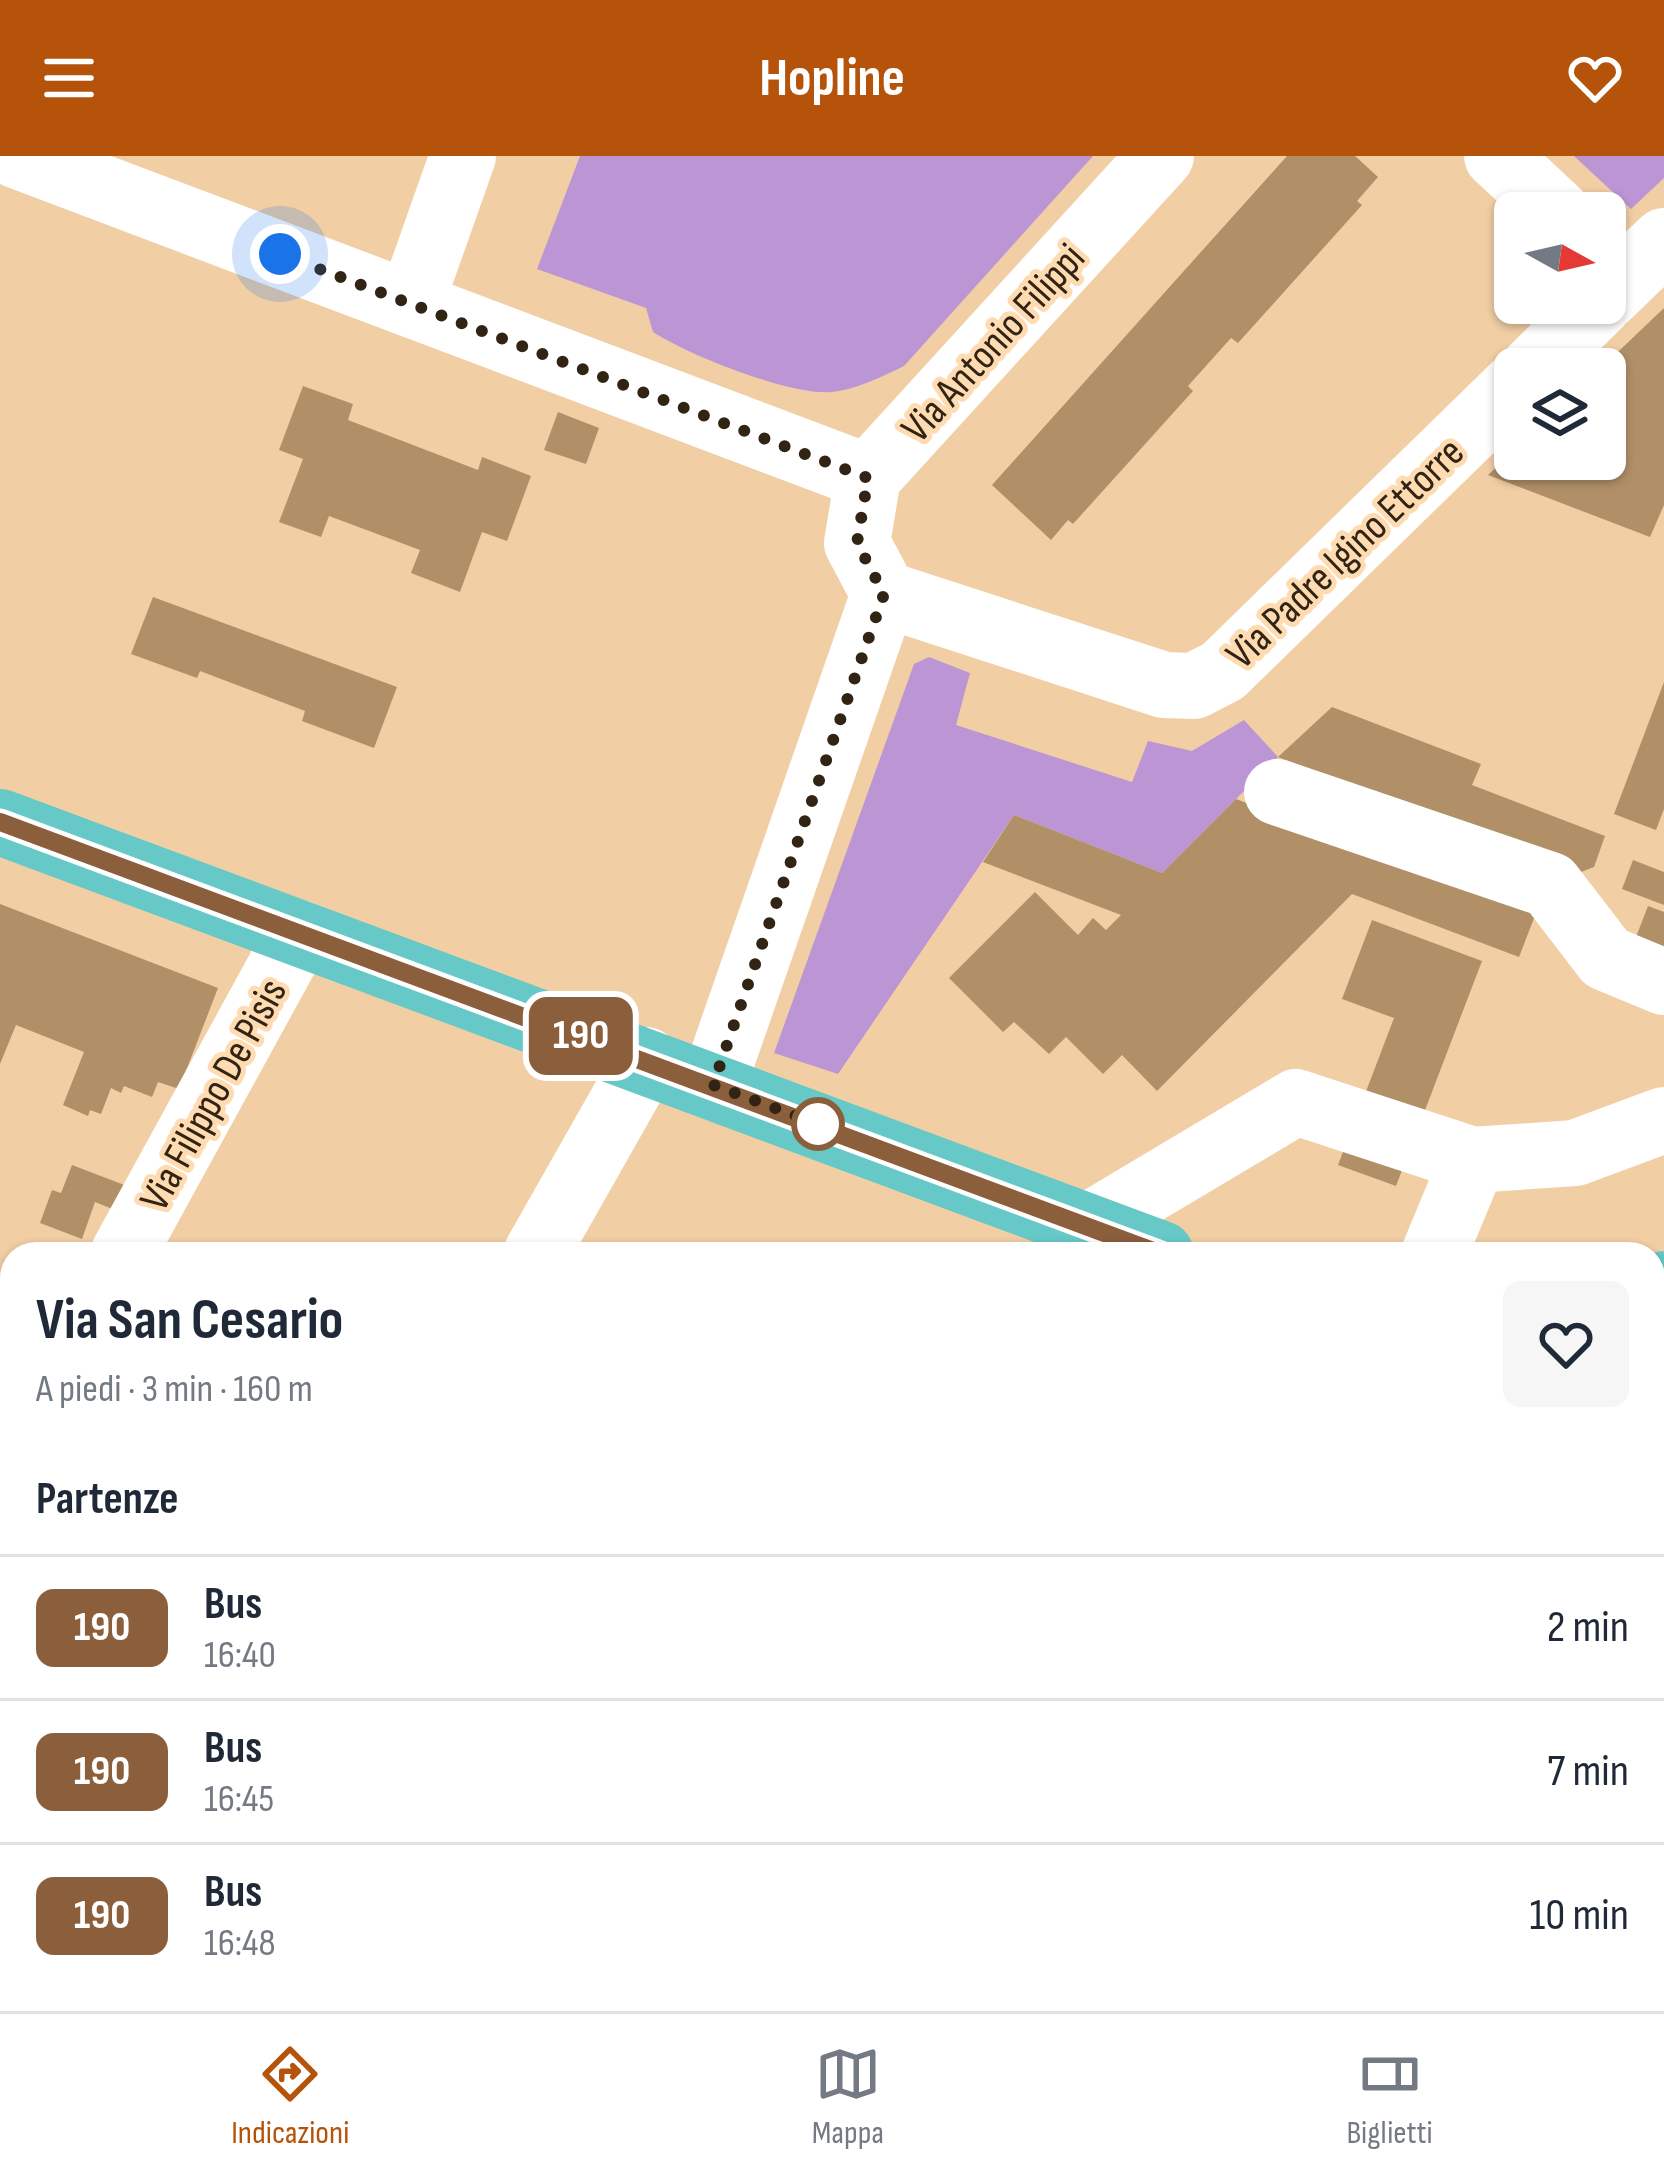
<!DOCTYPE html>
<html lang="it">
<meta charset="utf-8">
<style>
:root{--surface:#fff;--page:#f6f6f7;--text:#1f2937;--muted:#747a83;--line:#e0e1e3;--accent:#b45309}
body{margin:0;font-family:"Sofia Sans Condensed",sans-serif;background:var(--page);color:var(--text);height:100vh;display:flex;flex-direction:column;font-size:45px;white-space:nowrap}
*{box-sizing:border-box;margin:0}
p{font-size:39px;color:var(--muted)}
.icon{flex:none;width:66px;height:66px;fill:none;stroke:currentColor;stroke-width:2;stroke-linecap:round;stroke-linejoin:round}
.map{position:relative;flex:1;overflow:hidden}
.details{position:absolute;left:0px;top:1086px;width:1665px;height:771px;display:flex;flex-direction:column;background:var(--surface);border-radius:36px 36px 0 0;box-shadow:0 3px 9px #0004}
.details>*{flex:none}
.badge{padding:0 24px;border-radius:18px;font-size:42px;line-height:78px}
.needle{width:78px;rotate:98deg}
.fabs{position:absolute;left:1494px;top:36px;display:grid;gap:24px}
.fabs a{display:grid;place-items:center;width:132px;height:132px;border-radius:18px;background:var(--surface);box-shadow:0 3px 9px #0004;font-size:60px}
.you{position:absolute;width:60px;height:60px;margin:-30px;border:9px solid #fff;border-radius:50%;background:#1a73e8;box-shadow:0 0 0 18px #1a73e833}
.map>.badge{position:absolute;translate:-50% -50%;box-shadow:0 0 0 6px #fff}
h2{padding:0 36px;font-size:45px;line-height:108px}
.round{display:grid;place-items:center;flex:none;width:126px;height:126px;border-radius:18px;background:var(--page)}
.summary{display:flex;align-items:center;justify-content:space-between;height:204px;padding:0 36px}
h1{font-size:57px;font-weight:700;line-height:90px}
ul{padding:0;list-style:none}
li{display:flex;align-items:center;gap:36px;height:144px;padding:0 36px;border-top:3px solid var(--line)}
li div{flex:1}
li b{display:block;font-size:45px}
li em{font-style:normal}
li .badge{min-width:132px;font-weight:700;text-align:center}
header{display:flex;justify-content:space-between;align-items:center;height:156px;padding:0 36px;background:var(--accent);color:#fff;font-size:54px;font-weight:700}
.menu{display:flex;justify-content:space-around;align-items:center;height:168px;border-top:3px solid var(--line);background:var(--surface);font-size:33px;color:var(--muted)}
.menu a{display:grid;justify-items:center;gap:6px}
.menu .selected{color:var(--accent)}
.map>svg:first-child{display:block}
</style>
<header><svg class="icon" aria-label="menu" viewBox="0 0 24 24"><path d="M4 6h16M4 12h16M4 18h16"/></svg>Hopline<svg class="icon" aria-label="heart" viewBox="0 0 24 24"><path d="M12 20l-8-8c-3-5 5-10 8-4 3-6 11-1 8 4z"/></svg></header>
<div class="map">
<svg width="1664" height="1855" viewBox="0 0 1664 1855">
<rect width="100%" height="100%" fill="#f1cea4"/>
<path fill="#bc95d5" d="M580,0h513l-189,210c-23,11 -46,23 -72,26 -41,4 -144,-37 -179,-60l-7,-24 -109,-39z
M1574,0h90v22l-33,31z
M929,501l41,16 -14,52 176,57 16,-41 44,10 52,-31 34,37 -116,116 -148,-58 -176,259 -64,-21 140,-389z"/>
<path fill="#b19068" d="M1287,0h68l23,21 -21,24 5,4 -124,138 -7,-5 -43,48 5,5 -120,133 -5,-4 -17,20 -59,-55z
M1664,152v197l-14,32 -162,-62 27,-25v9h90v-90h-5z
M303,230l50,18 -5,16 130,50 4,-13 49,19 -24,65 -25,-9 -22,60 -49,-19 9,-23 -91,-34 -8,21 -42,-15 24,-63 -24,-9z
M558,256l41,16 -13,36 -42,-14z
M153,441l244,90 -23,61 -72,-27 3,-10 -105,-40 -3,7 -66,-24z
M1664,526v127l-8,21 -42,-16z
M1332,551l149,57 -9,21 133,51 -11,31 -13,5 -303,-115z
M1236,643l300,114 -17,44 -167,-63 -195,197 -35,-36 -19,19 -37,-37 -17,17 -35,-32 -11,10 -54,-54 86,-86 43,43 15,-17 13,12 15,-15 -138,-53 31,-47 148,58z
M1633,704l31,12v33l-42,-16z
M0,748l218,84 -39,101 -21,-7 -6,15 -28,-11 -3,7 -10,-5 -10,26 -11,-4 -2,6 -25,-11 21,-53 -68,-27 -16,39z
M1648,750l16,6v36l-28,-11z
M1372,764l110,41 -86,225 -58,-21 56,-147 -52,-19z
M72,1009l68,26 -10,25 -35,-14 -13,37 -42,-16 12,-33 9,3z
M1653,1791l11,8v56h-30l-14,-10h33z
M671,1845h220l-6,10h-197z"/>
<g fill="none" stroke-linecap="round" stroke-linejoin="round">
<path stroke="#fff" stroke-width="66" d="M18,0l850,321
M1497,0l61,57
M1605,142l59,-57
M411,147l52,-147
M1533,213l67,-66
M884,438l280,91 30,1 29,-15 292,-285
M1277,636l273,93 56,73 58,24
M713,929l171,-491 -27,-51 11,-66 293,-321
M1473,1004l102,-7 89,-33
M1088,1070l208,-124 177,58 -39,94
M123,1098l176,-321
M536,1098l110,-194
M0,1292l12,-19"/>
<path stroke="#66c9c7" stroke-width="66" d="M0,666l1161,432
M1653,1138l11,-10
M1653,1247l11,29
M1015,1855l6,-10"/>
</g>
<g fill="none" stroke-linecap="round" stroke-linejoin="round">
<g stroke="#fff" stroke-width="27">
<path id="line" d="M0,666l1161,432"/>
</g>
<use href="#line" stroke="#8b5e3c" stroke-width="18"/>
<path stroke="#312414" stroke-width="12" stroke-dasharray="0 21.6" d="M280,98l588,224 -11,65 27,51 -171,491 105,39"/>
</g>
<circle fill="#fff" stroke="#8b5e3c" stroke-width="6" cx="818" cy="968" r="24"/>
<g text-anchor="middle" stroke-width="10" stroke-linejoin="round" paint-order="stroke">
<g font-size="42" fill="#312414" stroke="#ffdbb1">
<text transform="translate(992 186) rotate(-48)" y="15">Via Antonio Filippi</text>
<text transform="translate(1344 396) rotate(-44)" y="15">Via Padre Igino Ettorre</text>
<text transform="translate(212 938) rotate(-61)" y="15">Via Filippo De Pisis</text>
</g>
</g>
</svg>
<div class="fabs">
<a><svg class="needle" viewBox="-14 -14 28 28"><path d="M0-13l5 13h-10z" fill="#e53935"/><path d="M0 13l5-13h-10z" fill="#747a83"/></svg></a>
<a><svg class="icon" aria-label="layers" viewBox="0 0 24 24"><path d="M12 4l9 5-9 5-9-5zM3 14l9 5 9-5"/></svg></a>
</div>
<div class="you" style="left:280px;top:98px"></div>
<b class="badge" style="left:581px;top:880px;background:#8b5e3c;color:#fff">190</b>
<section class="details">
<div class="summary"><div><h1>Via San Cesario</h1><p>A piedi · 3 min · 160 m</p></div><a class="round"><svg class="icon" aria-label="heart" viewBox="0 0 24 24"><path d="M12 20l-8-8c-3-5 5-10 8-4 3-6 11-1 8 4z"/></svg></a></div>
<h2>Partenze</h2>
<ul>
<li><span class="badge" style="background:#8b5e3c;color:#fff">190</span><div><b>Bus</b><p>16:40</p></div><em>2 min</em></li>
<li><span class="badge" style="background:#8b5e3c;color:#fff">190</span><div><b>Bus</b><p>16:45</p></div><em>7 min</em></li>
<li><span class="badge" style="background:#8b5e3c;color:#fff">190</span><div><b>Bus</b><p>16:48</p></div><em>10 min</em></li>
</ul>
</section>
</div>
<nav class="menu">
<a class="selected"><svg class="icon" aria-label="directions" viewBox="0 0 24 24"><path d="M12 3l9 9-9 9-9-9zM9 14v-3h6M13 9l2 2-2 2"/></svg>Indicazioni</a>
<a><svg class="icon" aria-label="map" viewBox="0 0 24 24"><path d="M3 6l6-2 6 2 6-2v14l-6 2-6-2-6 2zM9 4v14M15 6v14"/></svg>Mappa</a>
<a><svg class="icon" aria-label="tickets" viewBox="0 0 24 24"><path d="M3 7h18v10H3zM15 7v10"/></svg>Biglietti</a>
</nav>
